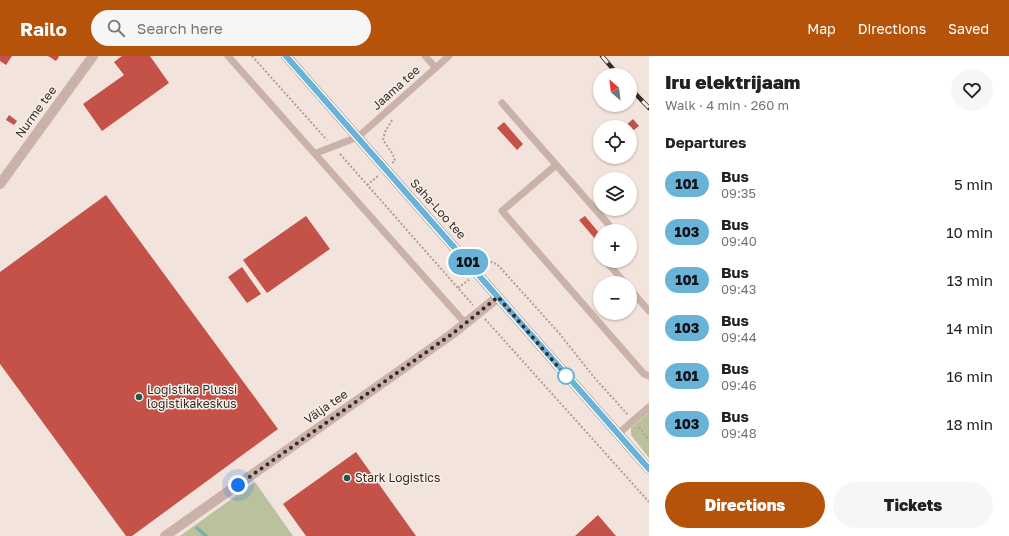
<!DOCTYPE html>
<meta charset="utf-8">
<style>
:root{--surface:#fff;--page:#f6f6f6;--text:#202124;--muted:#757577;--accent:#b45309}
body{margin:0;font-family:"Golos Text",sans-serif;background:var(--page);color:var(--text);height:100vh;display:flex;flex-direction:column;font-size:15px;white-space:nowrap}
*{box-sizing:border-box;margin:0}
p{font-size:13px;color:var(--muted)}
.icon{flex:none;width:22px;height:22px;fill:none;stroke:currentColor;stroke-width:2;stroke-linecap:round;stroke-linejoin:round}
.map{position:relative;flex:1;overflow:hidden}
.panel{display:flex;flex-direction:column;background:var(--surface);width:360px}
.panel>*{flex:none}
.badge{padding:0 8px;border-radius:13px;font-size:14px;line-height:26px}
.needle{width:26px;rotate:332deg}
.controls{position:absolute;left:593px;top:12px;display:grid;gap:8px}
.controls a{display:grid;place-items:center;width:44px;height:44px;border-radius:50%;background:var(--surface);box-shadow:0 1px 3px #0004;font-size:20px}
.you{position:absolute;width:20px;height:20px;margin:-10px;border:3px solid #fff;border-radius:50%;background:#1a73e8;box-shadow:0 0 0 6px #1a73e833}
.map>.badge{position:absolute;translate:-50% -50%;box-shadow:0 0 0 2px #fff}
h2{padding:0 16px;font-size:15px;line-height:36px}
.round{display:grid;place-items:center;flex:none;width:42px;height:42px;border-radius:21px;background:var(--page)}
.head{display:flex;align-items:center;justify-content:space-between;height:68px;padding:0 16px}
h1{font-size:19px;font-weight:800;line-height:30px}
.cta{display:flex;gap:8px;margin-top:auto;padding:8px 16px}
.cta a{flex:1;height:46px;border-radius:24px;background:var(--accent);color:#fff;font-size:16px;font-weight:800;line-height:46px;text-align:center}
.cta a+a{background:var(--page);color:var(--text)}
ul{padding:0;list-style:none}
li{display:flex;align-items:center;gap:12px;height:48px;padding:0 16px}
li div{flex:1}
li b{display:block;font-size:15px}
li em{font-style:normal}
li .badge{min-width:44px;font-weight:700;text-align:center}
header{display:flex;align-items:center;gap:24px;box-sizing:border-box;height:56px;padding:0 20px;background:var(--accent);color:#fff}
header strong{font-size:19px}
nav{display:flex;gap:22px;margin-inline-start:auto;font-size:14px}
.search{width:280px;height:36px;background:var(--page);display:flex;align-items:center;gap:10px;box-sizing:border-box;padding:0 14px;border-radius:22px;color:var(--muted);font-size:15px}
main{display:flex;flex:1;min-height:0}
.map>svg:first-child{display:block}
</style>
<header>
<strong>Railo</strong>
<div class="search"><svg class="icon" aria-label="search" viewBox="0 0 24 24"><circle cx="10" cy="10" r="6"/><path d="M15 15l6 6"/></svg>Search here</div>
<nav><a>Map</a><a>Directions</a><a>Saved</a></nav>
</header>
<main>
<div class="map">
<svg width="649" height="480" viewBox="0 0 649 480">
<rect width="100%" height="100%" fill="#f2e4dc"/>
<path fill="#bac19c" d="M649,356v46l-18,-23v-7z
M255,426l38,54h-113z"/>
<g fill="none" stroke-linecap="round" stroke-linejoin="round">
<path stroke="#7cafa9" stroke-width="3.5" d="M197,472l9,8"/>
</g>
<path fill="#c45248" d="M0,0h12l-6,9 -6,-4z
M48,0h10l1,1 -3,4z
M122,0h28l19,27 -67,48 -19,-27 41,-29 -10,-13z
M9,59l8,6 -3,4 -8,-5z
M633,63l6,7 -9,7v-6h-6z
M504,66l19,22 -6,6 -20,-22z
M106,139l172,234 -146,107h-6l-126,-172v-92z
M306,160l24,33 -63,44 -24,-33z
M585,160l15,18v2l-4,4 -17,-20z
M242,211l19,27 -14,9 -19,-26z
M356,396l60,84h-110l-23,-32z
M598,459l18,21h-41z"/>
<g fill="none" stroke-linecap="round" stroke-linejoin="round">
<path stroke="#b69c93" stroke-width="2" stroke-dasharray="2 2" stroke-linecap="butt" d="M252,0l75,84
M392,64l-7,12 -2,8 9,13 2,4 1,4 -3,2
M340,98l133,151
M367,129l11,-9
M484,211l7,-5 6,2 62,69 34,43 35,39
M458,232l12,-9
M485,263l164,183
M639,371l10,13"/>
<path stroke="#cab2a8" stroke-width="7" d="M228,0l237,267
M425,0l11,12
M502,47l107,122 -2,6
M316,97l42,-16 91,-81
M556,109l-54,46 142,163 5,2
M600,197v1
M606,205l19,22
M630,233l19,22
M618,378l31,-27"/>
<path stroke="#cab2a8" stroke-width="10" d="M0,128l93,-128
M165,480l287,-202 46,-37"/>
<path stroke="#9e817a" stroke-width="10" d="M286,0l363,413"/>
<g stroke="#372b28" stroke-width="4.5">
<path id="rail" d="M602,0l16,19
M630,32l19,20"/>
</g>
<use href="#rail" stroke="#f9efe9" stroke-width="3" stroke-dasharray="9" stroke-linecap="butt"/>
</g>
<g fill="none" stroke-linecap="round" stroke-linejoin="round">
<g stroke="#fff" stroke-width="9">
<path id="line" d="M286,0l363,413"/>
</g>
<use href="#line" stroke="#69b3d9" stroke-width="6"/>
<path stroke="#372b28" stroke-width="4" stroke-dasharray="0 7.2" d="M238,429l214,-151 46,-37 68,79"/>
</g>
<circle fill="#fff" stroke="#69b3d9" stroke-width="2" cx="566" cy="320" r="8"/>
<g fill="#1e5853" stroke="#f9efe9" stroke-width="1.5">
<circle cx="139" cy="341" r="4"/>
<circle cx="347" cy="422" r="4"/>
</g>
<g text-anchor="middle" stroke-width="3" stroke-linejoin="round" paint-order="stroke">
<g font-size="12" fill="#372b28" stroke="#f9efe9">
<text transform="translate(396 32) rotate(-42)" y="4">Jaama tee</text>
<text transform="translate(36 56) rotate(-54)" y="4">Nurme tee</text>
<text transform="translate(438 153) rotate(48)" y="4">Saha-Loo tee</text>
<text transform="translate(326 351) rotate(-35)" y="4">Välja tee</text>
</g>
<g font-size="12" fill="#372b28" stroke="#f9efe9" text-anchor="start">
<text x="147" y="338">Logistika Plussi<tspan x="147" dy="14">logistikakeskus</tspan></text>
<text x="355" y="426">Stark Logistics</text>
</g>
</g>
</svg>
<div class="controls">
<a><svg class="needle" viewBox="-14 -14 28 28"><path d="M0-13l5 13h-10z" fill="#e53935"/><path d="M0 13l5-13h-10z" fill="#757577"/></svg></a>
<a><svg class="icon" aria-label="locate" viewBox="0 0 24 24"><circle cx="12" cy="12" r="6"/><path d="M12 2v4M12 18v4M2 12h4M18 12h4"/></svg></a>
<a><svg class="icon" aria-label="layers" viewBox="0 0 24 24"><path d="M12 4l9 5-9 5-9-5zM3 14l9 5 9-5"/></svg></a>
<a>+</a>
<a>−</a>
</div>
<div class="you" style="left:238px;top:429px"></div>
<b class="badge" style="left:468px;top:206px;background:#69b3d9;color:#111">101</b>
</div>
<section class="panel">
<div class="head"><div><h1>Iru elektrijaam</h1><p>Walk · 4 min · 260 m</p></div><a class="round"><svg class="icon" aria-label="heart" viewBox="0 0 24 24"><path d="M12 20l-8-8c-3-5 5-10 8-4 3-6 11-1 8 4z"/></svg></a></div>
<h2>Departures</h2>
<ul>
<li><span class="badge" style="background:#69b3d9;color:#111">101</span><div><b>Bus</b><p>09:35</p></div><em>5 min</em></li>
<li><span class="badge" style="background:#69b3d9;color:#111">103</span><div><b>Bus</b><p>09:40</p></div><em>10 min</em></li>
<li><span class="badge" style="background:#69b3d9;color:#111">101</span><div><b>Bus</b><p>09:43</p></div><em>13 min</em></li>
<li><span class="badge" style="background:#69b3d9;color:#111">103</span><div><b>Bus</b><p>09:44</p></div><em>14 min</em></li>
<li><span class="badge" style="background:#69b3d9;color:#111">101</span><div><b>Bus</b><p>09:46</p></div><em>16 min</em></li>
<li><span class="badge" style="background:#69b3d9;color:#111">103</span><div><b>Bus</b><p>09:48</p></div><em>18 min</em></li>
</ul>
<div class="cta"><a>Directions</a><a>Tickets</a></div>
</section>
</main>
